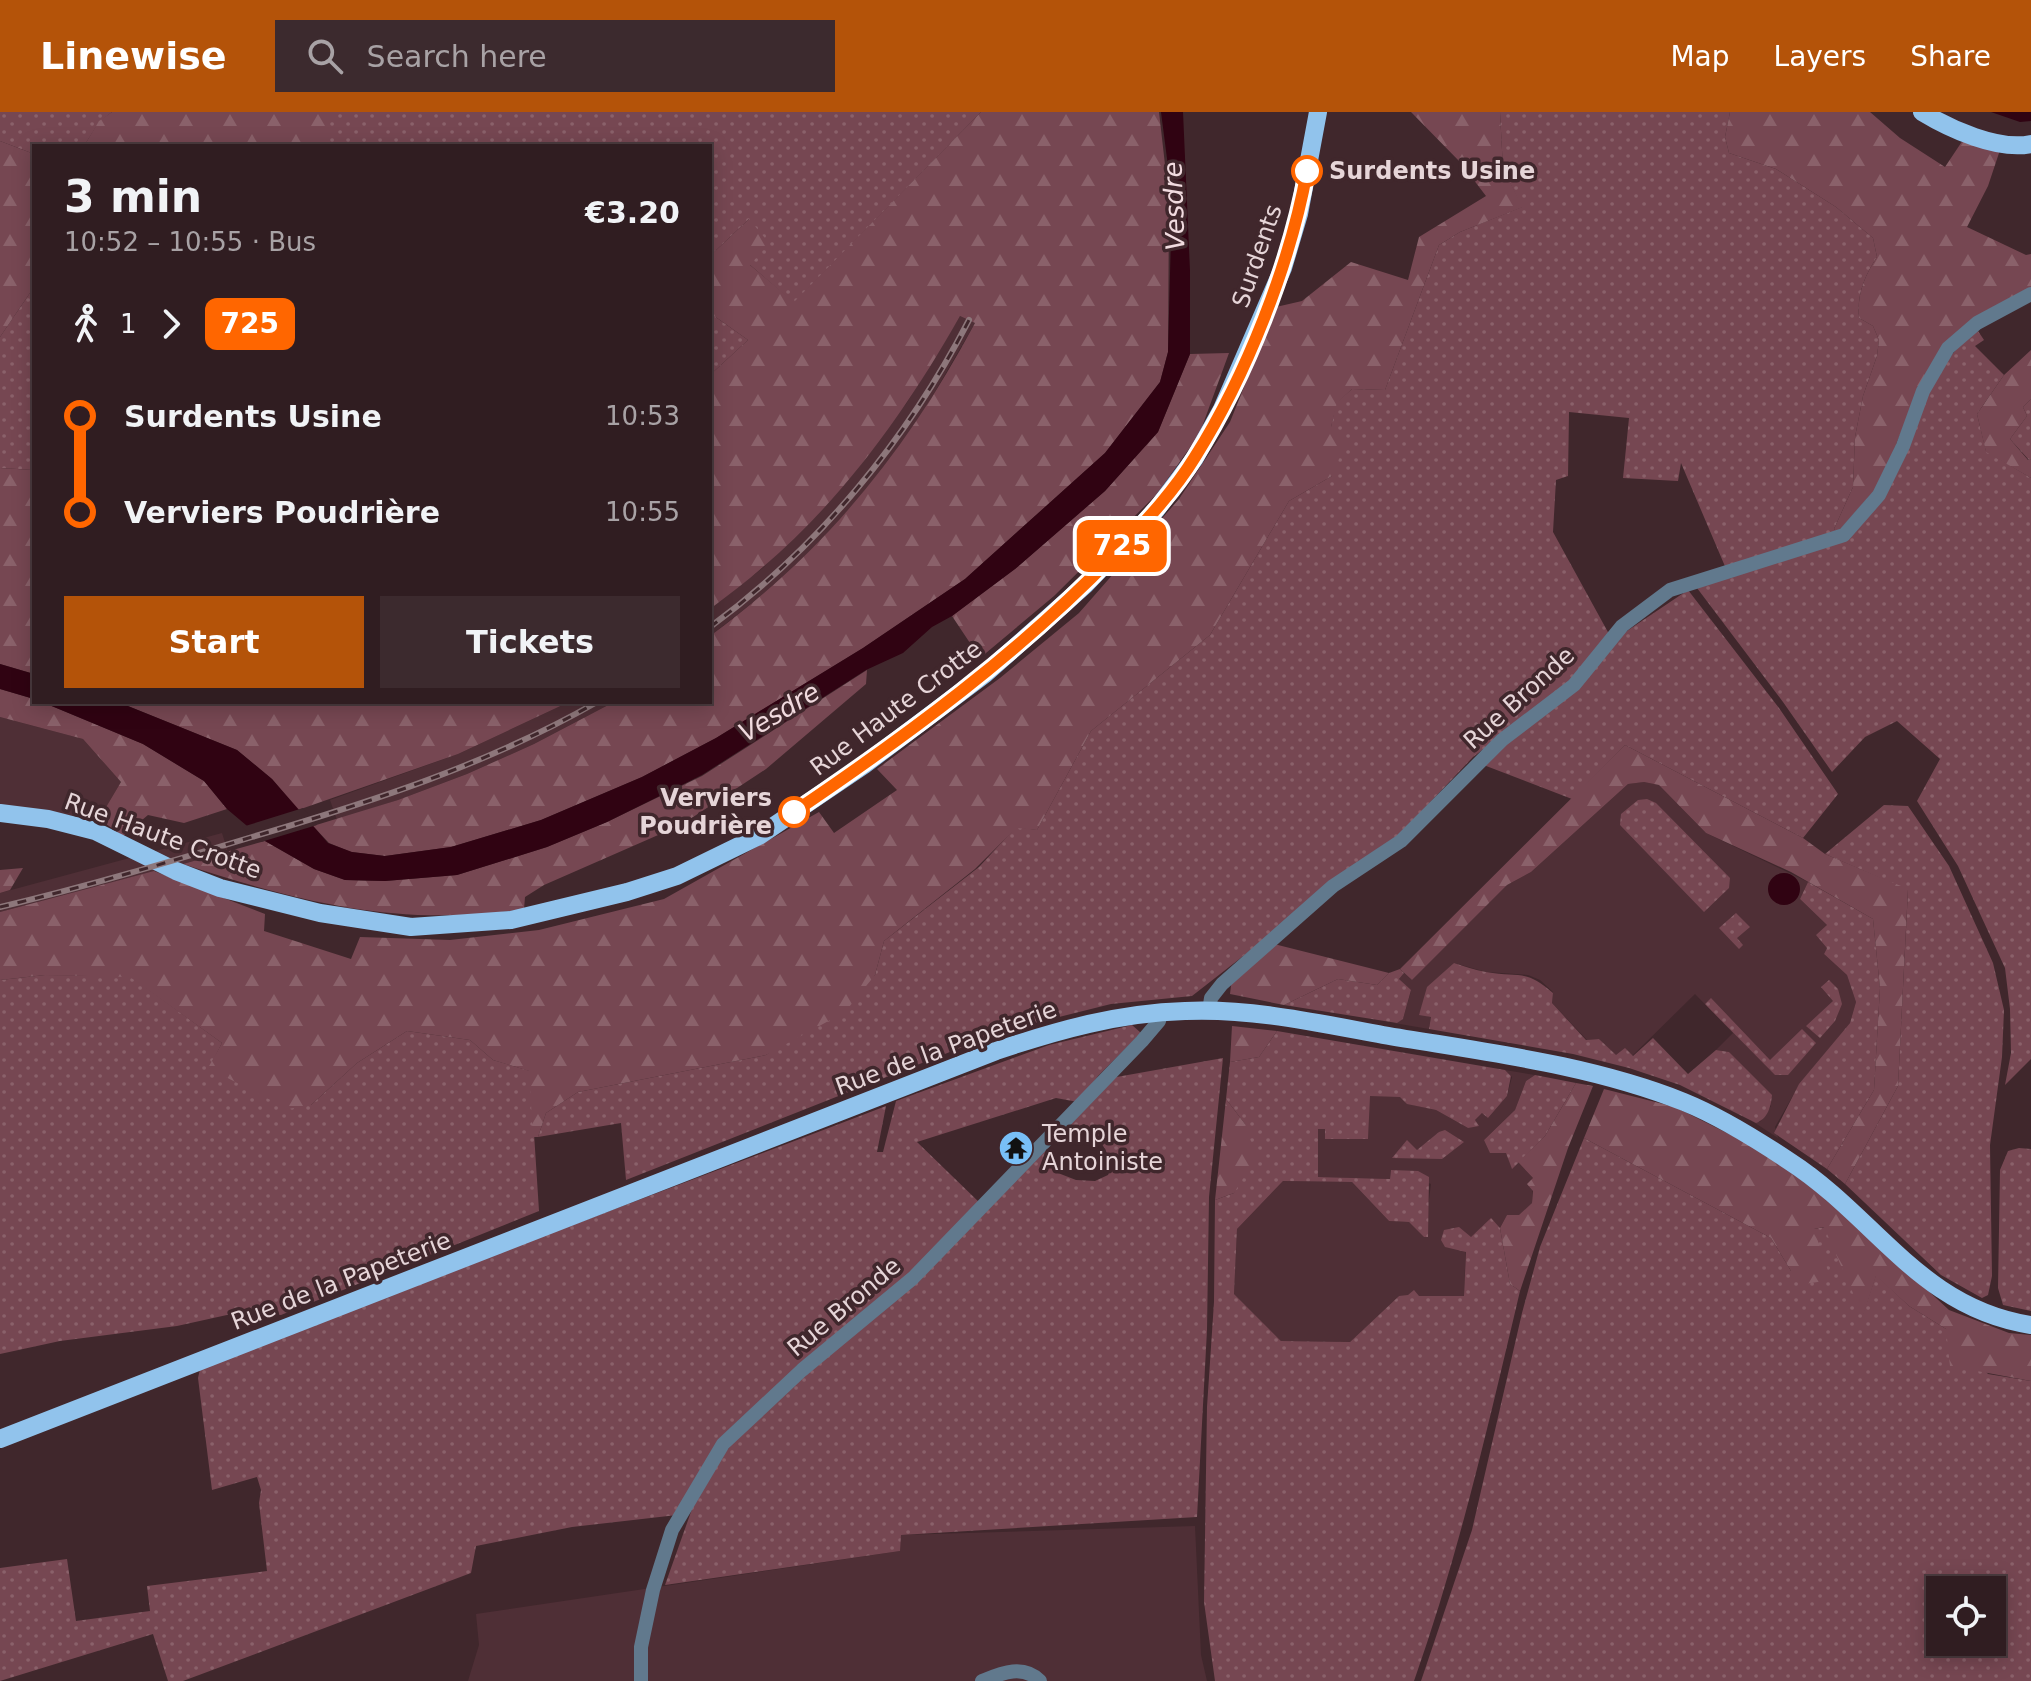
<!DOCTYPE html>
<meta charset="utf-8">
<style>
:root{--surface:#301d21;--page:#3c2a2e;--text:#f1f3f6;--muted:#a8a2a5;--line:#4b3b3f;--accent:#b45309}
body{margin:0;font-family:"DejaVu Sans",sans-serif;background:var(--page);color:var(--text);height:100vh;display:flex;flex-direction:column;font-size:30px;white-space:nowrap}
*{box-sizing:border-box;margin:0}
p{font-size:26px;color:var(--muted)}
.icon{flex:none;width:44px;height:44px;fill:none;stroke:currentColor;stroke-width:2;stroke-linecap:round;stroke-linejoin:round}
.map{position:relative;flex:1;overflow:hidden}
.drawer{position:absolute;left:32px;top:32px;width:680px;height:560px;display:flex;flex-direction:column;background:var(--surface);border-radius:0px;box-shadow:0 4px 20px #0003,0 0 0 2px var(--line)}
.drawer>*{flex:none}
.badge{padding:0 16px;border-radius:12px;font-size:28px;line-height:52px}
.fabs{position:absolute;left:1926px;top:1464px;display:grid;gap:16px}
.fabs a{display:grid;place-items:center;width:80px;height:80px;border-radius:0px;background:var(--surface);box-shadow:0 4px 20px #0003,0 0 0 2px var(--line);font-size:40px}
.map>.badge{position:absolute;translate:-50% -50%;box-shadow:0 0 0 4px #fff}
.legs{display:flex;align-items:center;gap:12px;height:88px;padding:0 32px;font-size:26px}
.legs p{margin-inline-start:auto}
.overview{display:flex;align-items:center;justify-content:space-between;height:136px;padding:0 32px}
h1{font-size:44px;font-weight:700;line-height:60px}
.action{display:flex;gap:16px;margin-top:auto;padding:16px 32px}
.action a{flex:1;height:92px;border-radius:0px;background:var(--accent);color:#fff;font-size:32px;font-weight:700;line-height:92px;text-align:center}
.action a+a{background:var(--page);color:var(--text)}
ul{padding:0 32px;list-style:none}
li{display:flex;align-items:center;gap:28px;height:96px;font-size:30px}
li i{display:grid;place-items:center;width:12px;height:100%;margin:0 10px;background:currentColor}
li i::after{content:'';width:20px;height:20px;margin:-10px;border:6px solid;border-radius:50%;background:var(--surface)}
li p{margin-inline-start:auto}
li:first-child i{background:linear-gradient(#0000 50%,currentColor 0)}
li:last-child i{background:linear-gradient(currentColor 50%,#0000 0)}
header{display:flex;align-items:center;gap:48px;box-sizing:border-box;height:112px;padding:0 40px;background:var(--accent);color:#fff}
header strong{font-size:38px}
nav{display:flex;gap:44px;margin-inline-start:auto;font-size:28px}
.search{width:560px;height:72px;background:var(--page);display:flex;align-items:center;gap:20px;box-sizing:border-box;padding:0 28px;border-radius:0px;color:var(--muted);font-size:30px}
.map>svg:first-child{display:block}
</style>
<header>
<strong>Linewise</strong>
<div class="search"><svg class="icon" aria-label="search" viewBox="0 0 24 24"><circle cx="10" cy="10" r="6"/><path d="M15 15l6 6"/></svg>Search here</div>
<nav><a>Map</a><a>Layers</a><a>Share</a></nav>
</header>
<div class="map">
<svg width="2031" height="1569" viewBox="0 0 2031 1569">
<defs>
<pattern id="grass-dots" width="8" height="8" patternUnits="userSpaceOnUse" patternTransform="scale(2)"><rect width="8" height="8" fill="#764752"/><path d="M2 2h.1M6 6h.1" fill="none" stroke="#8a616a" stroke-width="1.8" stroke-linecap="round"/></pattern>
<pattern id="forest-firs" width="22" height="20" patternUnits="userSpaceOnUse" patternTransform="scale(2)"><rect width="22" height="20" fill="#764752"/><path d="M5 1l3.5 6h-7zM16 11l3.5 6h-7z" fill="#8a616a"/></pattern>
</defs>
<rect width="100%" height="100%" fill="#40272c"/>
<path fill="#4f2f36" d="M960,204l15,7 -53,91 -42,61 -48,56 -53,51 -69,54v-27l54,-42 142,-163z
M569,590h45l-80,42 -67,30 -69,26 -61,20 -7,-20 128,-46z
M0,605l83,22 38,43 -22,37 -99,-13z
M1644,670l15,3 47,48 102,49 -8,17 27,26v23l-3,6 23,21 9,27 -6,21 -51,62 -24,42 3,11 -26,-17 8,1 11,-16 -42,-54 -13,-2 17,-17 -38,-39 -63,62h-16l-17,-17 -12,1 -35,-37 1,-11 -13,-12 -12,-5 -42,-3 -32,-9 -35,51 12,3 -2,12 -35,-6 9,-4 8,-28 -12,-12 5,-6 8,7 95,-95 24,-13 97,-88z
M222,721l6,19 -228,60v-19z
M1505,958l30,5 -9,6 -11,29 -31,30 22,12 6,16 6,-6 15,16 -1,25 -13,13 -12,-1 -7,13 -9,-9 -25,23 -2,54h-65l-49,46 -69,-1 -47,-47 3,-65 46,-48 69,1 37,39 20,1 15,15 7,-53 -40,-14 -1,9 -73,-2 1,-48h8l-1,9 43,1 1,-43h31l13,9 23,5 32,18 15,-16 5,6 19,-22 5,-19z
M1195,1414l6,129 6,26h-739l11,-36 -3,-31 424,-63v-16z"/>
<path fill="url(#grass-dots)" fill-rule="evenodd" d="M0,0h112l-13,10 -15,24h-50v8l-34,-13z
M330,0h651l-187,191 -45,-39v-45l-39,37v-110h-380z
M1500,0h230l-5,25 4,16 47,16 60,38 37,31 4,19c-13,20 -20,37 -18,61l14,8 6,14 -2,16 -14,40 -8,41 -2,50 -19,42 3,4 -110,38 -46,-108 -3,18 -55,-3 6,-60 -60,-6 -1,64 -12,4 -3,52 56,102 -41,51 -95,72 -72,76 -209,163 -81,8 -108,27 -377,149 -5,-57 -83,14 8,-24 32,-21 188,-37 109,-80 9,-34 95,-74 37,-40 21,3 54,-99 119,-96 79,-134 43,-25 -1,-49 5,-24 16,-14 33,1 54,-145 21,-13 62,-25 -19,-38z
M34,175v183l-34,-2v-131z
M710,201l38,27 -38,35z
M1976,216l8,12 -9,6 29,29 -27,39 9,37 45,27v581l-26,26 6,-32 -1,-44 -5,-41 -47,-102 -41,-65 23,-42 -43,-38 -32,16 -33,35 -49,-70 -86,-114 152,-50c36,-69 71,-156 127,-210z
M2031,287v60l-2,1 -19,-21 17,-23 -4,-9z
M1688,478l91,118 59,86 -35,44 -178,-93 -53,54 -91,-35 134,-125z
M1647,687l9,4 74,75 -1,10 -25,24 -84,-87 1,-11 17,-14z
M1884,693l24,1 41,60 44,97 11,47 -2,47 -12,88 2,131 -4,19 -6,3 -41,-23 -96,-91 53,-98 10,-196 -83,-36z
M1808,770l65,37 7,69 -6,102 -47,79 -53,-36 25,-49 51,-61 6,-21 -9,-27 -23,-21 3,-6 -11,-13 11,-10 -27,-26z
M1736,801l14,14 -13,11 6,7 -4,4 -20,-21z
M1454,851c10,3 21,7 32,9 32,6 39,-4 67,21l-1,10 34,37 13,-1 17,16 9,-7 8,8 20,-18 35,36 28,-24 13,2 43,43c-1,11 -4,24 -16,28l-76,-38 -51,-17 -56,-14 -144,-25 2,-12 -12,-2 8,-28z
M1400,857l4,4 -5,6 12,11 -8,29 -6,4 -113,-18 54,-26 39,6 12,-12z
M45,863l85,1 92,67 -13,25 102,37 46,-42 50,-32 63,9 23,20 37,11 9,140 -258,104 -36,-4 -68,15 -117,15 -60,13v-374z
M1829,868l9,9 4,15 -7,17 -15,17 -14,-12 27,-25 -12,-14z
M1711,886l59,62 32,-31 14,14 -28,32h-13l-70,-71z
M1132,913l9,8 -43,43 -20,26 -22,-4 -139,44 65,63 -95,91 -148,126 -62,93 -105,12 -96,19 -5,27 -288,108h-15l-15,-47 -153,47v-113l67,-9 9,62 74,-10 -3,-25 120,-15 -8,-68 2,-13 -4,-13 -45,13 -14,-112 2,-9c228,-91 457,-175 686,-263l-9,46h6l13,-51 153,-56z
M1277,919l228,39 6,6 -4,20 -19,22 -6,-5 -7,7 4,6 -11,2 -32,-18 -29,-6 -7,-7 -30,-1 -2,43h-43v-10h-7v48l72,2 1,-9 27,1 11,6 -1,60h-4l-15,-15 -20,-1 -37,-39 -69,-1 -46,48 -3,65 47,47 69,1 49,-46 9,-1 6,-5 5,6h45l2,-44 -21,-5 -4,-7 3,-10 15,-3 12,10 20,-19 9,10 10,56 10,7c-31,131 -61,263 -106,390h-199l-11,-79 3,-195 7,-105 1,-102 19,-7 11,-69 -19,-25 4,-37 29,-5z
M1223,946l-14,139 -2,133 -10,187 -296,18 -1,16 -235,34 32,-90 29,-44 29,-33 291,-268 12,23 18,7 19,1 13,-6 5,-11 -17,-31 -12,-9 -13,6 -5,-4 45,-48z
M1535,963l41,8 -31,53 -33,33 -6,-16h-16l-6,-13 31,-30 11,-29z
M1445,1018l19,12 -22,17 -50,-1 15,-18 10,10 22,-18z
M1584,1026l187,100 20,33 23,-42 11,-2 38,87 13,-39 33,31 37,23 42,45 43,7v300h-610l51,-151 50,-217 18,-66zM1940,1478h52v52h-52z
M2019,1036l12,1v162l-28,-6 -5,-17 2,-118 8,-19z"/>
<path fill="url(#forest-firs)" d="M112,0h218v34h-246l15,-25z
M981,0h178l10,88 -1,152 -8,30 -55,71 -140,126 -102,69 -147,90 -74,39 -101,43 -90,27 -66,9 -34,-4 -22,-9 -16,-17 85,-26 69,-26 67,-30 80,-42h96v-66c117,-86 197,-186 265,-313l-15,-7c-52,92 -116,182 -197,251 -17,15 -35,28 -53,42v-234l38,-35 -38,-27v-57l39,-37 20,24 -19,22 44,37z
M1411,0h89l3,57 20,38 -63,25 -21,13 -54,145 -33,-1 -15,14 -6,24 14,17 -13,32 -43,25 -79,134 -119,96 -54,99 -21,-2 -41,41 -91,72 -9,34 -30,37 -79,43 -188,37 -32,21 -8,24h-5l-4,-66 -36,-11 -23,-20 -63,-9 -50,32 -46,42 -23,4 -80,-41 14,-25 -92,-66 -85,-2 -45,5v-68l154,-41 111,43 -1,17 87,28 9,-22 90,3 89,-10 125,-31 155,-87 15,21 63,-43 -20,-21 123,-91 79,-65 100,-114 51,-77 46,-115 26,-6 49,-39 57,18 11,-43 67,-41 -26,-34z
M1730,0h140l30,26 45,29 18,-27 37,10 -12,36 -21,41 59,28 5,-1v36l-51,25 -65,84 -36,86 -42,48 -3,-4 19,-42 2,-50 8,-41 14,-40 2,-16 -6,-14 -14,-8c-2,-24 5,-41 18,-61l-4,-19 -37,-31 -60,-38 -47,-16 -4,-16z
M0,29l34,13v133l-34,50z
M2031,238v49l-8,8 4,9 -17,23 18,21 3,-1v19l-45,-26 -9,-38 27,-39z
M1229,241l-30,82 -43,60 -102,101 -74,62 -28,-42 63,-47 90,-78 53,-59 32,-78z
M0,356l34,2v204l-34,-10z
M867,558l-1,14 -100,85 -85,56 -137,60 -19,12 -1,12c-123,19 -225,-7 -341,-45l82,-23 49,28 31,11 40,1 72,-6 90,-28 60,-25 95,-46z
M0,577l34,10v3h8l101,42 61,37 23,28 -43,14 -36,-8 -25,21 -24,-17 22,-37 -38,-43 -83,-22z
M118,590h451l-111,52 -160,56 -26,-31 -35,-29z
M1625,633l178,93 22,16 83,35 -10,197 -53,98 -18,-15 47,-79 6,-102 -7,-69 -82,-47 -85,-39 -47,-48 -15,-3 -16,2 -97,88 -24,13 -95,95 -12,-11z
M23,756l-13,22 -10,3v-23z
M1274,832l115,29 -12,12 -39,-6 -54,26 -54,-11 2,-16z
M1232,914l45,5 -18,26 -29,5z
M1576,971l17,3 -25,62 -48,143 -10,-7 -10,-56 7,-13h12l13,-12 1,-12 -6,-7 6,-6 -15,-16 27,-26z
M1604,977l71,18 80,40 76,54 118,109 60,23 22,2v46l-81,-15 -4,-37 -37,-23 -33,-30 -13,40 -39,-89 -10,2 17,51 -27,4 -13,-13 -20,-33 -187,-100z
M1226,987l19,25 11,33 -22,36 -19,7z"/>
<path fill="#300312" d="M1161,0h22l7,159v83l-32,78 -53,59 -90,78 -63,47 -20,11 -29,26 -37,17 -164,105 -95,47 -60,25 -90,28 -72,6 -40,-1 -31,-11 -49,-28 -38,-32 -23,-28 -61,-37 -101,-42h76l119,48 35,29 56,64 24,9 33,4 66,-9 90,-27 101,-43 74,-39 147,-90 102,-69 140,-126 55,-71 8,-30 4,-155z
M1991,0h40v9l-11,1z
M0,552l34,10v25l-34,-10z
M1768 777a16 16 0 1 1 32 0a16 16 0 1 1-32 0Z"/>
<path fill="#40272c" d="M303,696l14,17 -56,17 -19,-15z"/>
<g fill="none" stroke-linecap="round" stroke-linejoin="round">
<path stroke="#61798d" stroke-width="14" d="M1209,899l2,-13 11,-14 111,-98 68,-45 101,-101 72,-55 48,-59 48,-36 174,-55 35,-40 24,-49 20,-55 25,-43 29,-25 54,-29
M641,1569v-34l12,-57 19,-60 51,-86 79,-74 111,-92 229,-237 17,-20 2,-9
M982,1569c20,-8 41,-17 58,0"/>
<path stroke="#91c3ec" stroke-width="18" d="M1922,0c28,17 76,39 109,32
M0,701l48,6 47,12 81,40 44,17 100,25 91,14 100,-7 116,-28 50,-16 82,-40 105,-71 121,-91 100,-89 71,-75 39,-52 27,-49 61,-141 16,-54 19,-102
M0,1327l996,-388c62,-21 123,-38 189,-40 66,-3 133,12 198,24 100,17 206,29 301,67 37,15 72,37 105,59 87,56 131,147 242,164"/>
<g stroke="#8d777b" stroke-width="6">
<path id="rail" d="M710,515c109,-80 197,-187 259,-307
M0,795c85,-20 169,-45 252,-70 119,-35 237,-73 345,-135"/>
</g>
<use href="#rail" stroke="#40272c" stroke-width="3" stroke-dasharray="9" stroke-linecap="butt"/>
</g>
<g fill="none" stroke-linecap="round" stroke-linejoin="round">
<g stroke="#fff" stroke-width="18">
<path id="line-1" d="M794,700c114,-77 224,-158 320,-257 29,-31 59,-62 81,-98 51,-81 95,-192 112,-286"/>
</g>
<use href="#line-1" stroke="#f60" stroke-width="12"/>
</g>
<defs>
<g id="temple-disc" transform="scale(1.8)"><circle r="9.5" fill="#78bff7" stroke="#40272c"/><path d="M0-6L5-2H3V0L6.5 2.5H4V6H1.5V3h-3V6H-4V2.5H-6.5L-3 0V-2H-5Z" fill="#111"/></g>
</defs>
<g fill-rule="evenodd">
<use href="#temple-disc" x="1016" y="1036"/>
</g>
<g fill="#fff" stroke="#f60" stroke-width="4">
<circle cx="1307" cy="59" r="14"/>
<circle cx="794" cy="700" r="14"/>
</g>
<g text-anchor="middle" stroke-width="7" stroke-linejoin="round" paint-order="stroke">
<g font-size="24" font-weight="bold" fill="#e6d5d8" stroke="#40272c" text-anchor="start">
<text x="1329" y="67">Surdents Usine</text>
<text x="772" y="694" text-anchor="end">Verviers<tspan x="772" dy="28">Poudrière</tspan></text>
</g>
<g font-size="24" fill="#e6d5d8" stroke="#40272c">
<text transform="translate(1257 144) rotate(-71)" y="8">Surdents</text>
<text transform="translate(1519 586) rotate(-42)" y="8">Rue Bronde</text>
<text transform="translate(896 596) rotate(-37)" y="8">Rue Haute Crotte</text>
<text transform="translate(163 724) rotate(20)" y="8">Rue Haute Crotte</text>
<text transform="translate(946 936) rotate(-20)" y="8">Rue de la Papeterie</text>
<text transform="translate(341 1169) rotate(-21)" y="8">Rue de la Papeterie</text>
<text transform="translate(844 1195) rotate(-40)" y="8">Rue Bronde</text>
</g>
<g font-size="24" fill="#e6d5d8" stroke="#40272c" text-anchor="start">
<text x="1042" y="1030">Temple<tspan x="1042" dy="28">Antoiniste</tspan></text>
</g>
<g font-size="26" font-style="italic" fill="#f1dbdf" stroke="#40272c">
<text transform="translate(1174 94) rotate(-92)" y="9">Vesdre</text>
<text transform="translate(779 600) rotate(-31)" y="9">Vesdre</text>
</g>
</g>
</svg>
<div class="fabs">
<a><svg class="icon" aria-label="locate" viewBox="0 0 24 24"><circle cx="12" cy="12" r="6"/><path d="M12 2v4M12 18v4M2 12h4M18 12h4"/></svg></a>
</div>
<b class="badge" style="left:1122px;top:434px;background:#f60;color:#fff">725</b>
<section class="drawer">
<div class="overview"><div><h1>3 min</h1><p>10:52 – 10:55 · Bus</p></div><b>€3.20</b></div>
<div class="legs"><svg class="icon" aria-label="walk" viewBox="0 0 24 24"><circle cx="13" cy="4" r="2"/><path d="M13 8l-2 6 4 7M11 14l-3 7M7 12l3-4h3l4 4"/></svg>1<svg class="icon" aria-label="forward" viewBox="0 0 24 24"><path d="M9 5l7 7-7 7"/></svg><b class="badge" style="background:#f60;color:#fff">725</b></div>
<ul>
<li><i style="color:#f60"></i><b>Surdents Usine</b><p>10:53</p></li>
<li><i style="color:#f60"></i><b>Verviers Poudrière</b><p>10:55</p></li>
</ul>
<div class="action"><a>Start</a><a>Tickets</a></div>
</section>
</div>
